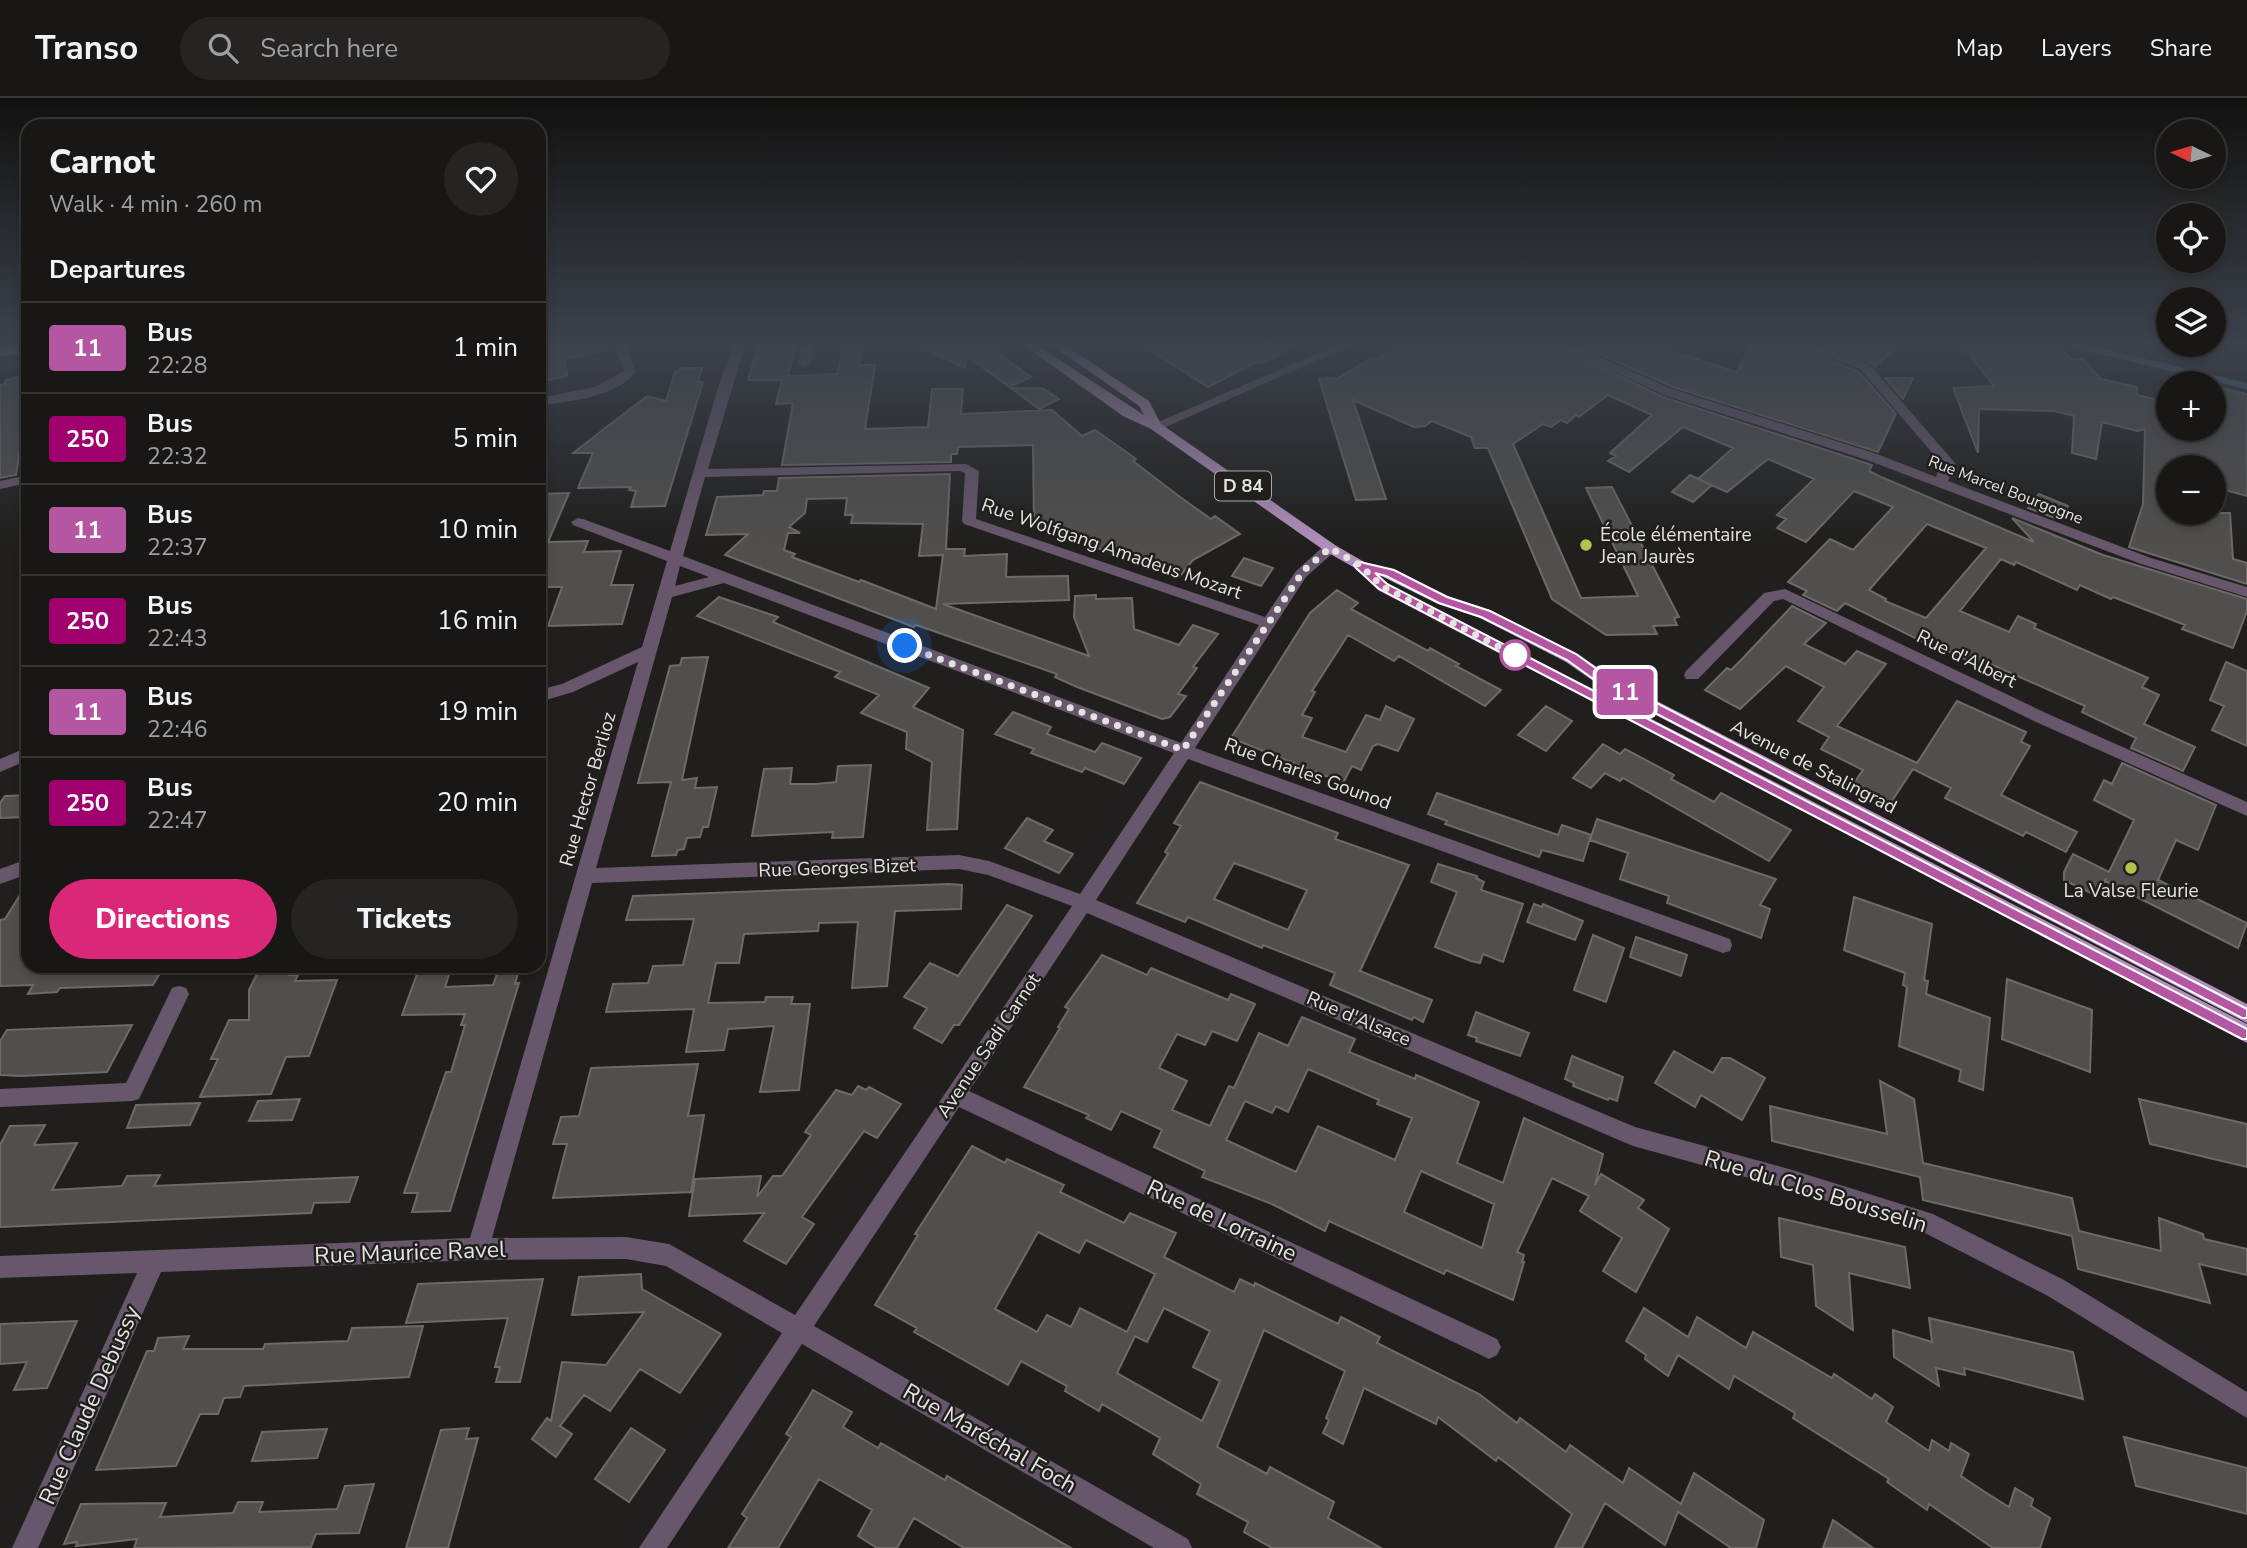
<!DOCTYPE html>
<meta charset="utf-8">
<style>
:root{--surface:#181716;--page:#252423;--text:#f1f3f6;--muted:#9f9fa1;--line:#363635;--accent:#db2777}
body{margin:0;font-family:"Nunito Sans",sans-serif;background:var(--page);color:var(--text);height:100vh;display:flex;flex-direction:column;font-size:26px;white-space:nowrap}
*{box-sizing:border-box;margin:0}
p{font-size:23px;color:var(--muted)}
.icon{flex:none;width:38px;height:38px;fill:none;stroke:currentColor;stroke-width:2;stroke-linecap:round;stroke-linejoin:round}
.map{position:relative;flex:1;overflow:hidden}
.sheet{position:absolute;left:21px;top:21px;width:525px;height:854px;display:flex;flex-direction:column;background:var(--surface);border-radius:21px;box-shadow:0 4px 10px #0003,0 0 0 2px var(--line)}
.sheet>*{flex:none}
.badge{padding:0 14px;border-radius:5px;font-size:24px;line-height:46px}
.needle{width:46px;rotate:275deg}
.buttons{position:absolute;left:2156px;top:21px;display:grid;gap:14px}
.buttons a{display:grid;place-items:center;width:70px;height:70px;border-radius:50%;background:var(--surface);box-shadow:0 4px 10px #0003,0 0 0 2px var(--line);font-size:35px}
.you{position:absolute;width:35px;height:35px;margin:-18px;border:5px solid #fff;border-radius:50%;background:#1a73e8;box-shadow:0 0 0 10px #1a73e833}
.map>.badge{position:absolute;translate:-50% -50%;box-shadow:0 0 0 4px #fff}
h2{padding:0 28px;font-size:26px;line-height:63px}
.round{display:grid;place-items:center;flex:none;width:74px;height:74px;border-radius:37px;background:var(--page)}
.headline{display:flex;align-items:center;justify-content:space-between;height:119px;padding:0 28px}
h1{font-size:33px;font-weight:800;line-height:52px}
.action{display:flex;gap:14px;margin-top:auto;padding:14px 28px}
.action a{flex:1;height:80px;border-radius:42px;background:var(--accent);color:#fff;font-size:28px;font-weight:800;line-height:80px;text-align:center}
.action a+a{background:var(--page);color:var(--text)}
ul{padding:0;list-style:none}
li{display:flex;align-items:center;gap:21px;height:91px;padding:0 28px;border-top:2px solid var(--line)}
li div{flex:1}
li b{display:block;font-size:26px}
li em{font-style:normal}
li .badge{min-width:77px;font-weight:700;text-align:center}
header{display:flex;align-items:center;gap:42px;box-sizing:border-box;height:98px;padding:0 35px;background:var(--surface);border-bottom:2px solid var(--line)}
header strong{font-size:33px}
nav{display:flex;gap:38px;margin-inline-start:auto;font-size:24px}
.search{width:490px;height:63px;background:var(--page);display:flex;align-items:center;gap:18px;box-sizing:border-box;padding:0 24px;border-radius:38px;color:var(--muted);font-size:26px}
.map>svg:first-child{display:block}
</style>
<header>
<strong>Transo</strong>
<div class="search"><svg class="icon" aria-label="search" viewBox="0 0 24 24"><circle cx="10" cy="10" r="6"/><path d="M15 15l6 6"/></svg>Search here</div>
<nav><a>Map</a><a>Layers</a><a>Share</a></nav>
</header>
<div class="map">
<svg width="2247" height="1450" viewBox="0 0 2247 1450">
<rect width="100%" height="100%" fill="#201f1d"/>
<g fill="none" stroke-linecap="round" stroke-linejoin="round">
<path stroke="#44728c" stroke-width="6" d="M2061,244l186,44"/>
</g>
<path fill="#514f4d" stroke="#6d6b69" stroke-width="2" fill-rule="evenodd" d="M539,244h67l1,8 -42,9 2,17 -28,6z
M774,244h22l-8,34 49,-2 6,-26 19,-1 -3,18h16l-10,64 63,-2 4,-38h31l-2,25 91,-4 30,26 13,-6 41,29 -3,2 47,36 31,22 4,-3 25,18 -47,26 -13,16 -146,-49 -1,-82 -75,2 -1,7h-6v8l-169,3 11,-62 -17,1 6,-24h-34l10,-32 15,-1z
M911,244h72l48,35 -22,10 -43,-32 -1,13z
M1138,244h161l-33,20 -12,1 -46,24z
M1404,244h145l114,55 209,68 -3,6 12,6 153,65 -22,-24 91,37 144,44v12l-14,37 -51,-19 3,-4 -72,-28 -2,2 -31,-14 -3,5 -61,-28 -2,3 -13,-6 -41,52 49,21 9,-16 18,8 -2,4 114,50 -6,9 17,8 -15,29 51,23 -12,24 -52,-23 5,-10 -54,-26 3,-6 -99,-44 -3,5 -51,-23 -1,2 -86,-43 -8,8 -34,-16 4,-4 -19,-9 42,-43 23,11 40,-43 -39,-16 -48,51 -29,-14 9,-9 -9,-4 37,-36 -46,-20 -41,33 -29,-13 35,-31 -50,-21 -54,45 -21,-11 8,-5 -6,-3 42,-38 -44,-20 -29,22 -3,-2 -9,8 -6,-3 -10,7 -8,-3 -30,20 68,154 57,-2 -52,-108 26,-1 67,130 -5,1 3,7 -24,1 4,8 -51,1 -54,-36 -64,-151h-13l-4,-11 -39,-16 -7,5 -11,1 -61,-27 33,99 -30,1 -37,-121 19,-1 34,-20 4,2zM1927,426l59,24 -60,70 -41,-17 1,-2 -17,-9z
M1572,244h107l-9,9 67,21 16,-30h35l71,30 37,42 -18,38 -205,-65z
M1814,244h88l-27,25 -5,-5z
M1959,244h86l3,3h11l12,14h12l18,20 36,8v8l31,7v27h46v-43l33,8v102l-33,-9v-20h-47l1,46h62l3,46 14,4v21l-118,-37 14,-43 2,-75 -8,2 -35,-9 -6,37 -24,-6 2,-37 -19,-5 -76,-2 -1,44 -25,-65 41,-2z
M682,270h20l-4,14h5l-38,124 -34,1 5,-16 -7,-1 2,-3 -53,1 15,-35h-20l74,-57 19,5 9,-28z
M28,277v19l-12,81 -16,3v-93l5,-1 1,-4z
M1885,280h28l-10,21z
M1011,290h31l17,11 -20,10z
M950,376l-4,75h19l-1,7 43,-2 -1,23 62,-1 1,24 -126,4 146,52 -15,-39 1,-21 21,-1v4l36,-1 2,31 45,16 14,-20 25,9 -25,33 4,1 -19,26 8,2 -16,21 -8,2 -85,-32 -22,-10 2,-3 -141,-49 -2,2 -189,-72 23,-21 -42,1 11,-38 46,-2 1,-4h13l2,-13zM847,400l-2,17h8l-2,8 72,1 -4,32 24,-1 -7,54 -75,-29 -2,2 -67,-25 3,-3 -11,-4 4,-17h12l-11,-6 16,-14 2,-14z
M1690,377l22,10 -19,17 -21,-10z
M569,395l-21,49 40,-1 -4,11 37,-1 -10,34h22l-11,39 -74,2 14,-39h-23v-93z
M2039,396l29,12 -8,14 -32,-12z
M1244,460l29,10 -12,18 -29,-10z
M1337,492l21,13 -7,6 77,42 2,-3 29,16 -3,2 45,24 -16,16 -86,-50 -5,5 -46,-26 -36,56 3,1 -13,23 10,3 -10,19 44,15 20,-37 14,5 6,-14 28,13 -16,32 -20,-7 -5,2 -12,24 -9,-4 -9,17 -112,-45 79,-125z
M719,499l59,20 -5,5 156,66 -16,19 50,23 -6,99 -30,1 5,-68 -26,-13 1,-17 -46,-19 18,-18 -44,-18 5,-5 -143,-56z
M1792,508l34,17 -22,21 41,20 12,-13 29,13 -49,62 80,37 40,-62 69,31 -5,10 9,4 -29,49 76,37 -11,20 -40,-20 -3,4 -78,-38 6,-10 -38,-19 -27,41 -38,-19 15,-21 -42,-21 8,-12 -31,-16 26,-34 -38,-21 -46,43 -35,-19 22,-22 4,2 11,-11z
M708,559l-26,123 15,-2 -2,10 22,-1 -9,40h-5l-3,10 -13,1 -3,11 -6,1 -2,5 -24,1 19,-74 -33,1 32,-117 10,-1 2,-7z
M2226,564l21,9v75l-35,-16 12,-24 -14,-6z
M1546,608l26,15 -26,30 -28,-16z
M1013,614l38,15 -4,7 48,18 7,-9 39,15 -17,26 -39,-16 -3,4 -51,-19 3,-4 -39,-15z
M1603,646l17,10 5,-5 49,26 -3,4 43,23 7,-9 70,37 -22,31 -146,-83 -3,3 -15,-8 -14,15 -18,-10z
M2122,665l94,42 -18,45 -22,-10 -18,40 89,43 -9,25 -133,-67 1,-3 -9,18 -33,-16v-8l9,-18 36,18 25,-52 -40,-20 10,-20 8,4z
M871,667l-8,72 -31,1 1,-6 -81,4 12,-67 28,-1 -2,16h26l20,-2 2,-16z
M1200,684l138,51 -3,6 74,26 -49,106 72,29 -9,22 -9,-5 -2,3 -82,-35 5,-12 -72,-28 -1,3 -74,-31 -3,5 -48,-19 31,-49 -3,-2 16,-26 -7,-3zM1234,765l73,27 -19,40 -74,-31z
M1437,695l121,42 4,-10 29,10 -8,26 -41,-11 -3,7 -94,-33 2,-3 -19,-7z
M28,697v22l-28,1v-15l5,-7z
M1027,720l26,12 -9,11 29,13 -14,19 -54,-25z
M1597,721l179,60 -16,26 10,4 -9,29 -94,-35 2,-7 -49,-17 8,-26 -38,-13z
M1438,766l39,12 -1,2 8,4 -3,8 42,14 -20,58 -20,-8 -3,9 -9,-2 -36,-14 22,-55 -26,-10z
M28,784v84h136l-11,19 -93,3 -3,4 -29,2 5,-9 -33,1v-66l5,-1z
M949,786l13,1 -1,24 -66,2 -8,75 -35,2 6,-66 -39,1 -1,8 -74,3 -5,29h-23l-8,40 57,-1 1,-5h27l-2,7h19l-11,86 -39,2 14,-66 -46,3 -4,21 -38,2 8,-43 -88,3 7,-28 35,-1 5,-17 30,-1 11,-46 -68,1 7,-24z
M1854,799l78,27 -8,56 4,1 -2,13 64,24 -7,72 -24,-9 2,-11 -62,-24 8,-59 -4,-2 2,-12 -61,-23z
M1534,806l8,3 1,-3 40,17 -8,19 -48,-18z
M1007,807l25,11 -73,109h-5l-12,18 -28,-15 13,-20 -23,-11 26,-34 28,13z
M1593,837l31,13 -18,54 -32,-12z
M1636,839l51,18 -6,21 -51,-19z
M1102,857l45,20 4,-7 77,32 3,-6 24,10 -18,37 -25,-10 -7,14 -28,-11 -18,34 28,13 -15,29 38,16 19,-40 5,2 25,-55 29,13 14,-29 53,22 -6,13 66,27 1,-4 63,27 -22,61 46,20 21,-65 79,36 -8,31 6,-11 43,26 -6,8 31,21 -33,63 -33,-21 19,-33 -42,-27 9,-15 -37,-18 -35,74 7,3 -2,7h2l-11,38 -67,-30 -2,4 -115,-53 -4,10 -53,-27 -70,-27 3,-6 -51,-24 8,-17 -41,-19 -10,19 -25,-12 3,-3 -65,-28 36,-59 -2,-1 11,-18 -4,-2zM1308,971l71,31 -2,4 35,14 -17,42 -77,-34 -22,46 -70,-32 19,-39 27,12 4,-7 12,6zM1421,1073l73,33 -12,44 -78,-36z
M261,868h33l-5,9h9l-3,6 42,-1 -28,76 -23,1 -15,37 -71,3 18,-38h-7l18,-39h20v-30z
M420,868h32l-7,21 48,-2 4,-11 21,-1 -3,11 4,-1 -69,228 -38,1 6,-19h-14l42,-121h5l14,-47h-4l4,-11 -63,1z
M2007,881l85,31 -2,62 -88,-33z
M1476,914l53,21 -9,23 -44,-15 1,-3 -9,-3z
M132,927l-25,47 -86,4 -21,-1v-34l7,-11z
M1674,953l39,22 9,-15h8l35,20 -23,42 -41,-25 -6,12 -40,-24z
M1572,958l51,21 -6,24 -8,-3 -1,2 -35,-14 1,-3 -9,-4z
M698,966l-10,52 16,-1 -13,77 -138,6 14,-54h-14l8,-27 18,-1 12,-48z
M1880,983l34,18 9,64 149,35 7,33 82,20 -2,-33 44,16 1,5 43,10v26l-48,-11 11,39 -132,-34 -6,-33 -149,-36 -3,-23 -148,-36 -2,-35 117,28z
M858,988l8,4 3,-3 32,17 -24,34 -13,-7 -62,86 12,7 -28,40 -42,-23 20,-28 -75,3 6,-37 66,-3 -4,21 16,-21h9l29,-41 -6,-3 31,-42 16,5z
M300,1001l-8,21 -43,1 9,-20z
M2139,1001l108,25v43l-97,-23z
M200,1005l-10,22 -63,3 9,-23z
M45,1027l-11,20 43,-2 -25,47 70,-4 5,-10 33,-1 -6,11 204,-9 -9,25 -35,1 -3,10 -311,14v-82l10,-19z
M972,1048l33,17 2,-4 57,26 -4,7 64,31 6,-10 46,20 -12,24 70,35 6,-13 14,7 1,-3 83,41 3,-7 39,20 -3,6 102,51 38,29 3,-5 46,34 4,-7 53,38 6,-15 52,36 13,-31 70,47 -8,28h-25l-53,-36 -13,33 -60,-42 -23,45h-27l17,-34 -74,-57 -2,4 -58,-44 -2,7 -72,-36 -21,56 -20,-11 6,-13 -3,-2 19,-47 -81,-41 -47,117 50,27 3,-7 64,35 -6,16 53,30h-109l-28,-16 4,-10 -51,-28 4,-10 -48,-30 7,-16 -58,-34 -3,7 -34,-20 2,-5 -46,-25 -13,24 -94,-53 3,-4 -42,-23 43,-70 -3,-1zM1038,1134l41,21 7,-13 69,34 -28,58 -47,-24 -9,19 -24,-12 -10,17 -42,-23zM1164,1210l46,23 -17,36 27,14 -18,40 -85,-48 18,-37 12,6z
M1779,1120l126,29 5,41 -61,-15 4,57 -37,-24 -3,-41 -32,-8z
M641,1176l1,15 79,45 -41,59 -40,-24 -30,42 -26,-16 -24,31 12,8 -16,23 -24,-18 15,-21 4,3 11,-59 44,3 38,-53 -72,3 7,-38z
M543,1181l-23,103h-24l4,-15h-5l13,-49 -102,5 12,-39z
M1644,1210l44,29 9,-20 49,31 7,-16 79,46 2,-4 38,25 3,-5 18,13 -7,15 43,29 3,-11 17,11 2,-8 18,11 -8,22 24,16 24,15 6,-19 18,11 -2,7 19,12 -10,30h-47l-64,-44 -2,6 -40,-28 2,-3 -96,-61 2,-5 -61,-37 -5,13 -51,-34 -10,21 -23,-17 1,-4 -20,-14z
M1929,1220l144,34 10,47 -119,-31 1,7 -29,-7 3,18 -45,-29 -1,-27 39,12z
M77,1223l-30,67 -33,2 13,-28 -27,2v-40z
M423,1228l-14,51 -165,9 -4,11 -16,1 -6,16h-18l-24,52 -80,4 51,-119h7l4,-13 31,-2 -6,13h80l2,-5 83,-3 4,-13z
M813,1292l39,22 -9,15 35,21 3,-5 64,37 2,-4 124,72h-107l-50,-30 -17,30h-20l-19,-12 14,-26 -53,-31 -41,69h-50l19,-30 -5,-4 49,-77 -5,-3z
M469,1330l-3,11 12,-1 -30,110h-42l35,-118z
M631,1330l34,22 -36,52 -34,-23z
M327,1331l-10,29 -65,3 10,-29z
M2124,1339l123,31v46l-111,-28z
M374,1386l-15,49 -43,1 -5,13 -177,1 3,-9 -61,7 1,-4 -13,2 17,-40 85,-1 -6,14 73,-4 5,-11h25l-4,10 78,-3 8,-23z
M1833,1422l40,28h-50z"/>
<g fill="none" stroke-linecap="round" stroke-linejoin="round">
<path fill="#68576c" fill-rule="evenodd" d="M613,244h12l11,30c-23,27 -65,28 -97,34v-8l56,-11 29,-16z
M734,244h12l-38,127 258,-5 13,7 -3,48 289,98 31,-46 29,-26h10l2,3 -2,3 -29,26 -111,171 535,191 2,6 -2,6 -7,2 -535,-194 -92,141 539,227 154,42 144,45 131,66 183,112v26l-199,-122 -127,-65 -132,-42 -156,-43 -546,-233 -118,178 528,248 4,8 -4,8 -8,4 -8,-4 -522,-248 -145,219 374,213 4,9h-38l-352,-204 -135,204h-28l143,-215 -116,-67 -40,-7 -148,1 -317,12 -123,276h-26l125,-275 -137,5v-22l470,-18 168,-576 -65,30 -34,10v-12l23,-6 80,-37 25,-86 -94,-36 -2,-3 7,-4 5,1 87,32 47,-160zM960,373l5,2 -3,48 2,3 295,101 -78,118 -498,-187 22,-79zM680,468l29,11 -34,9zM724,485l450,170 -94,141 -91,-33 -30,-6 -363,13 76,-271zM959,771l29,6 84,31 -277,409 -126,-71 -43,-7 -134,1 100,-355z
M803,244h12l-5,21 -6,4 -6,-4z
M1344,244h15l-198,87h-10l-2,-3z
M1551,244h15l106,47 205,65 59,23 5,-14 -80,-93 -70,-28h16l62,22 86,99 -7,18 203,77 96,29v10l-106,-33 -274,-104 -203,-65z
M28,377v8l-28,6v-8z
M1785,491l263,125 199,88v14l-211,-94 -253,-123 -9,2 -76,78h-12l-2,-4 2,-4 78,-78z
M28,649v13l-28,12v-13z
M28,761v15l-28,10v-15z
M179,888l7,2 3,6 -50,105 -7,2 -132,6v-18l126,-6 46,-95z"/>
<path fill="#917698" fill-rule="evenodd" d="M28,246v8l-28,5v-8z"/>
<path fill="#b18eba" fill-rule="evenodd" d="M1019,244h13l112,73 -5,-9 -92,-64h13l89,59 12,23 174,121 31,18 29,7 53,26 42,14 88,44 36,25 633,325v19l-645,-336 -36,-25 -86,-44 -42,-14 -59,-29 9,9 859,440v19l-869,-453 -23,-22 -30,-17 -174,-122 -28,-13z"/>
</g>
<linearGradient id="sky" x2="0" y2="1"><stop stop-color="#121110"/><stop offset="0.55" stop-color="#3c424c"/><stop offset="1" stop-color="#3c424c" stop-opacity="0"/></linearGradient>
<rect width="2247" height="447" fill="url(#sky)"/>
<path fill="#b456a1" stroke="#fff" stroke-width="2" d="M1360,464l34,8 53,27 43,14 86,43 36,26 635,329v9h-5l-639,-332 -36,-26 -86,-43 -42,-14 -53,-27 -11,-3 12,11 860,445v10h-5l-863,-450 -23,-21 -2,-3z"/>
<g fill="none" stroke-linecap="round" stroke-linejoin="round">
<path stroke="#e3e3e1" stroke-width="7" stroke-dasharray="0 12.6" d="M905,548l278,104 121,-180 26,-22 30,17 23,22 132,68"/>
</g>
<g fill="#b3c24b" stroke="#201f1d" stroke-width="2.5">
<circle cx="1586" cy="447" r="7"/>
<circle cx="2131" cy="770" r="7"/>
</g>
<circle fill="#fff" stroke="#b456a1" stroke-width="3.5" cx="1515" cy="557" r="14"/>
<g text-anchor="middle" stroke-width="5" stroke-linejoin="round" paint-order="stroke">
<g font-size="16" fill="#e3e3e1" stroke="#201f1d">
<text transform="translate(2006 391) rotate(21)" y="6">Rue Marcel Bourgogne</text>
</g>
<rect fill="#201f1d" stroke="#a8a8a6" stroke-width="2" x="1215" y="373.5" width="56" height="29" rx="5"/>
<g font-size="18" font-weight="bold" fill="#e3e3e1">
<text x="1243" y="394">D 84</text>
</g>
<g font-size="19" fill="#e3e3e1" stroke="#201f1d" text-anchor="start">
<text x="1600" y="443">École élémentaire<tspan x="1600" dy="22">Jean Jaurès</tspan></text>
<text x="2131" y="799" text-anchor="middle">La Valse Fleurie</text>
</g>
<g font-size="19" fill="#e3e3e1" stroke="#201f1d">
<text transform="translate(1112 450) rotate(19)" y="7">Rue Wolfgang Amadeus Mozart</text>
<text transform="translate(1967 560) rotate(26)" y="7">Rue d'Albert</text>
<text transform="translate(1814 668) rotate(27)" y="7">Avenue de Stalingrad</text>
<text transform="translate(1308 675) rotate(20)" y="7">Rue Charles Gounod</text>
<text transform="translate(587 691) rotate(-74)" y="7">Rue Hector Berlioz</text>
<text transform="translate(837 769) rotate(-2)" y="7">Rue Georges Bizet</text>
<text transform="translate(1359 920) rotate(23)" y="7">Rue d'Alsace</text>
<text transform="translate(988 947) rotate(-56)" y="7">Avenue Sadi Carnot</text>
</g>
<g font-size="23" fill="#e3e3e1" stroke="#201f1d">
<text transform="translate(1816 1093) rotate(17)" y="8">Rue du Clos Bousselin</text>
<text transform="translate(1222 1122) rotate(25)" y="8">Rue de Lorraine</text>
<text transform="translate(410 1154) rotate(-2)" y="8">Rue Maurice Ravel</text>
<text transform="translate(89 1307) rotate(-66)" y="8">Rue Claude Debussy</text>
<text transform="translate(990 1340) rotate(30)" y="8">Rue Maréchal Foch</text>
</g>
</g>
</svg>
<div class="buttons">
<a><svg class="needle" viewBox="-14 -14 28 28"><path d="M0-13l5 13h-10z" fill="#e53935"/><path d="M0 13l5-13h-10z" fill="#9f9fa1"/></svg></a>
<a><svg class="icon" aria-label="locate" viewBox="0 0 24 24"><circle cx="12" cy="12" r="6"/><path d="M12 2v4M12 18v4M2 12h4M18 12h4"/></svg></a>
<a><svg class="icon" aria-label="layers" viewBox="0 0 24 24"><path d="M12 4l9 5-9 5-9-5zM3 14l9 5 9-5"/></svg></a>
<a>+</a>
<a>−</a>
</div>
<div class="you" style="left:905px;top:548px"></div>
<b class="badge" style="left:1625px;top:594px;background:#b456a1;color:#fff">11</b>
<section class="sheet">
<div class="headline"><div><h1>Carnot</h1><p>Walk · 4 min · 260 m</p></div><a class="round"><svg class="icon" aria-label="heart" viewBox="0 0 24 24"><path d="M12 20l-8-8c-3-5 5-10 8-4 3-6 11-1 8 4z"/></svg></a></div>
<h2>Departures</h2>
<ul>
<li><span class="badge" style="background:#b456a1;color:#fff">11</span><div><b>Bus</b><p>22:28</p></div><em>1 min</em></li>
<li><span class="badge" style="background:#a0006e;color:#fff">250</span><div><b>Bus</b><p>22:32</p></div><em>5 min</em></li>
<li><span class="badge" style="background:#b456a1;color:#fff">11</span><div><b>Bus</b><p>22:37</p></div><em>10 min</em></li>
<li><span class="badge" style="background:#a0006e;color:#fff">250</span><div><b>Bus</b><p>22:43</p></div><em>16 min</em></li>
<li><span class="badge" style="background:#b456a1;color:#fff">11</span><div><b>Bus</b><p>22:46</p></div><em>19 min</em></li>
<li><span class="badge" style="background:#a0006e;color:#fff">250</span><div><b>Bus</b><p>22:47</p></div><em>20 min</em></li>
</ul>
<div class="action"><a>Directions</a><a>Tickets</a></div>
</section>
</div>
